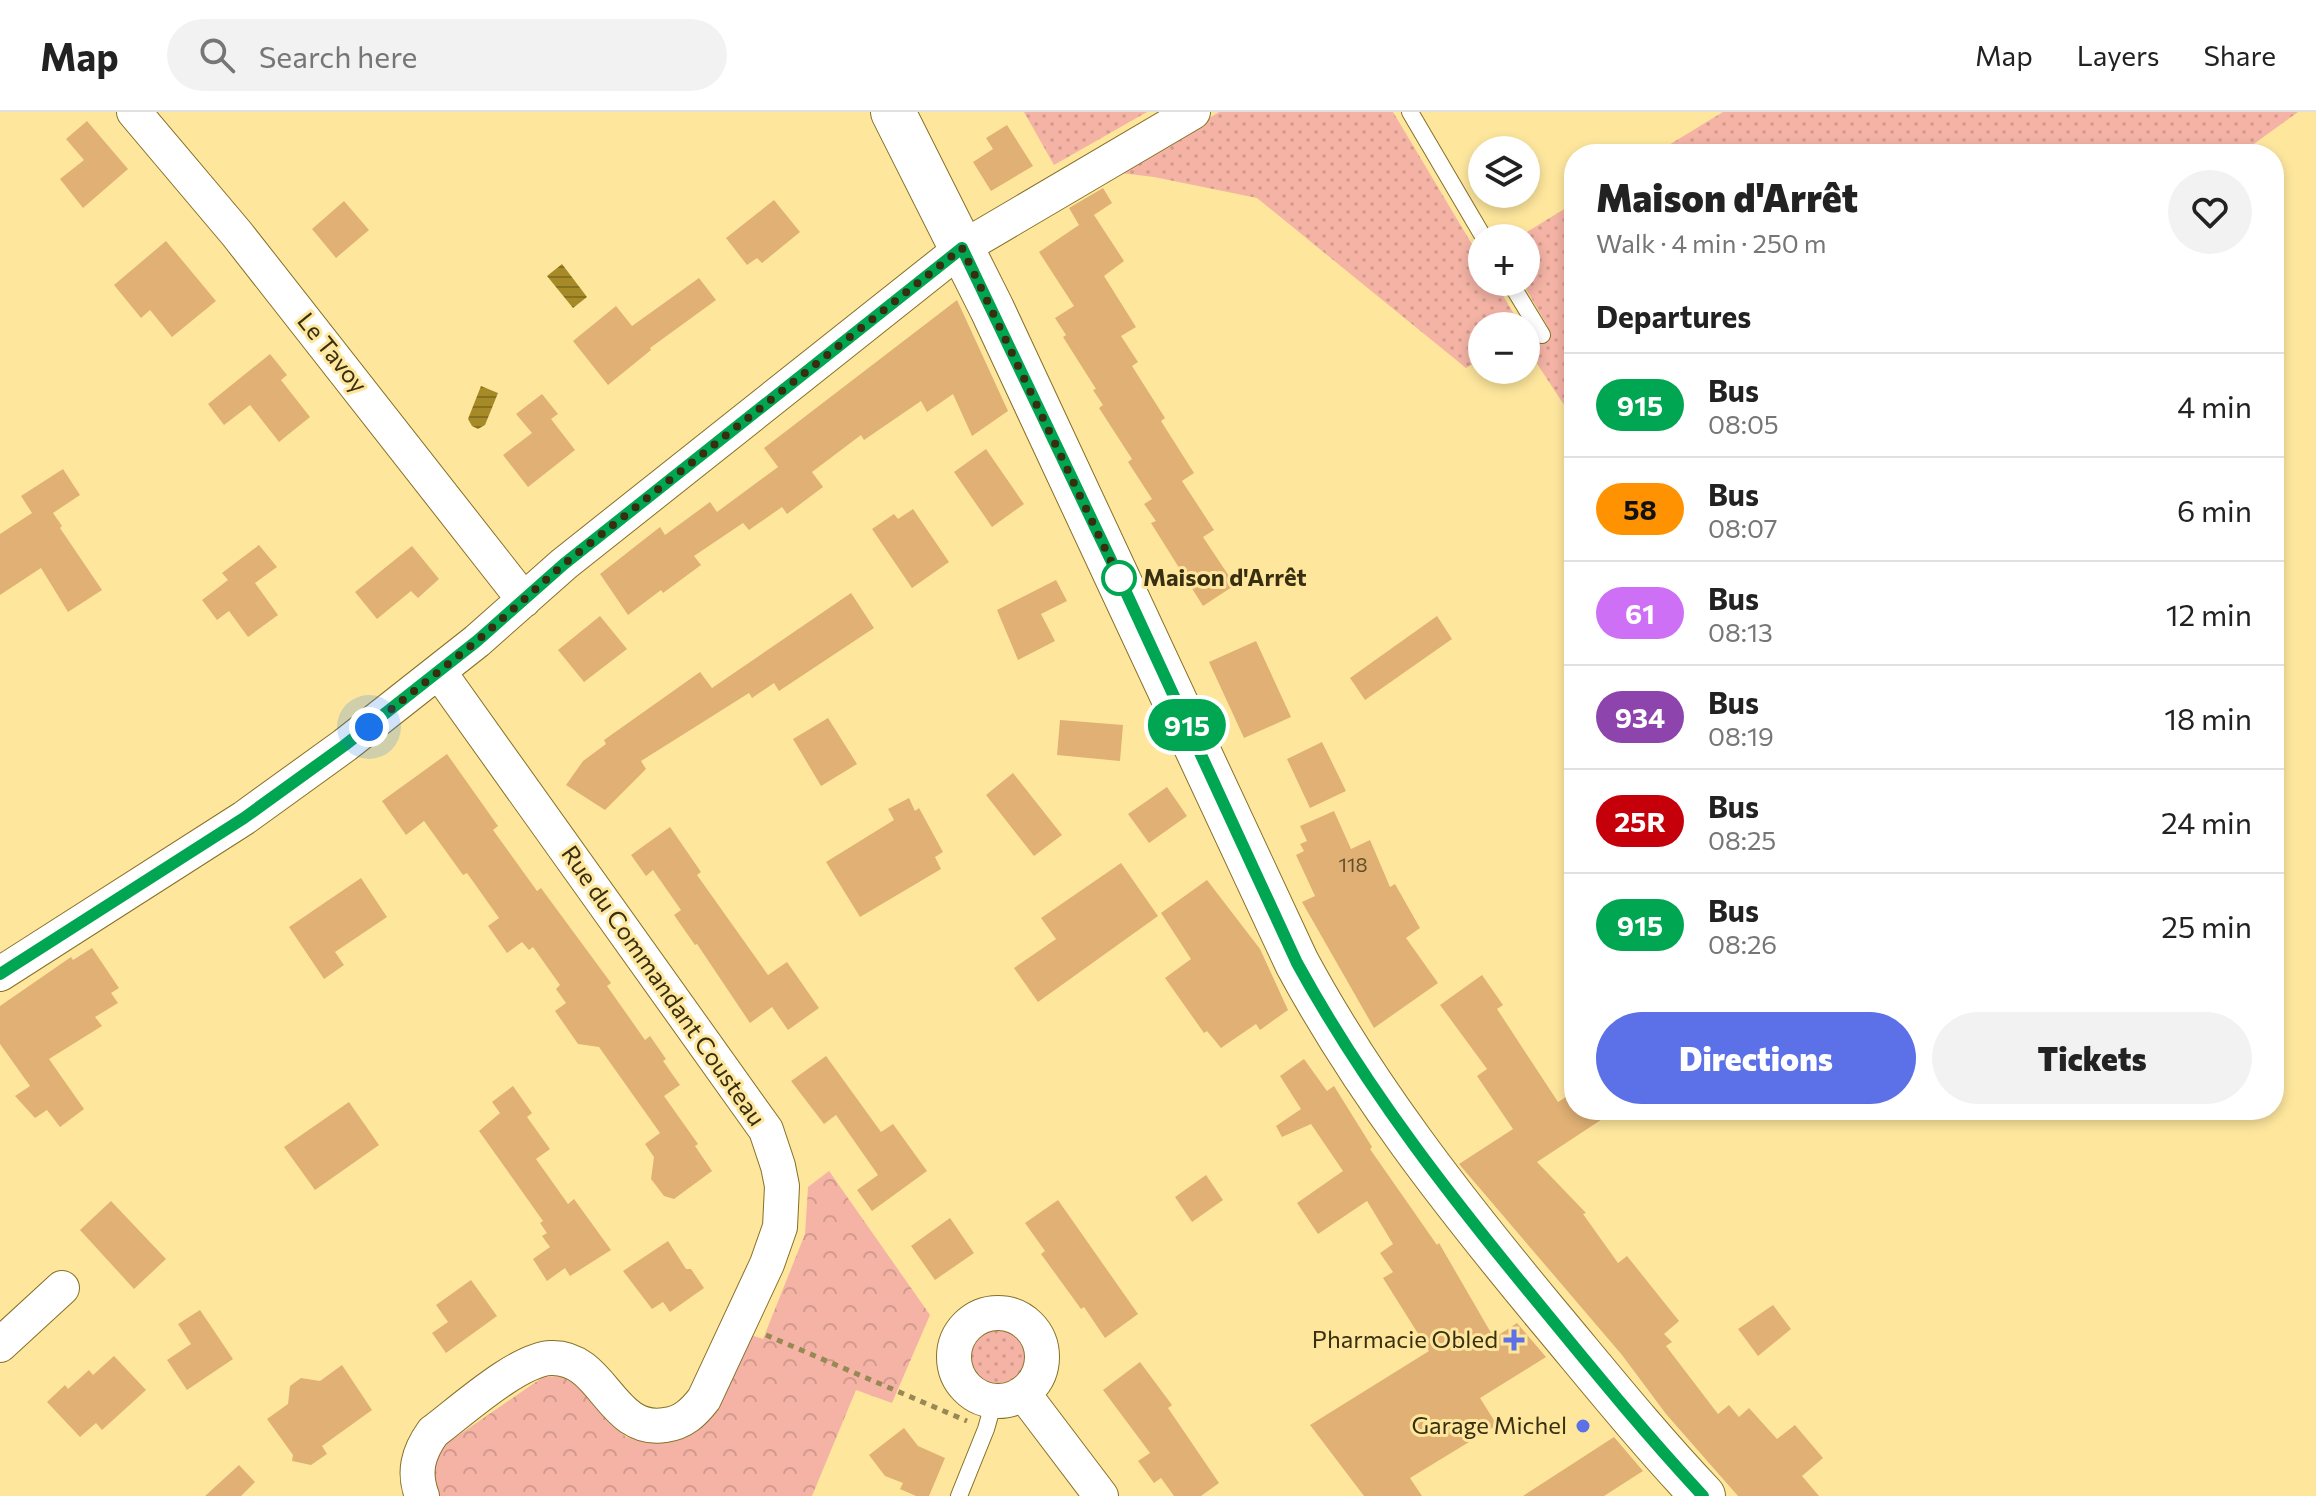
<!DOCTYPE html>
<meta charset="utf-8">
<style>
:root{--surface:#fff;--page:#f2f2f2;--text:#222;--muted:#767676;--line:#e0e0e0;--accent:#5c70e7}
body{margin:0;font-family:Commissioner,sans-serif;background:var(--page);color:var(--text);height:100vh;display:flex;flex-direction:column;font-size:30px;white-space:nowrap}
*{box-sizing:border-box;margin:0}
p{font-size:26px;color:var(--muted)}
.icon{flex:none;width:44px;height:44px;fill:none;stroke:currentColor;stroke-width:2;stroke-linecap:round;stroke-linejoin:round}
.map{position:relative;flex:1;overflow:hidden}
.details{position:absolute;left:1564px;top:32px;width:720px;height:976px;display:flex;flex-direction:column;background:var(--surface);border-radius:32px;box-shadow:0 4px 12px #0003}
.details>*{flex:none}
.badge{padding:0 16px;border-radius:26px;font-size:28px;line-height:52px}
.controls{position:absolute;left:1468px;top:24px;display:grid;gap:16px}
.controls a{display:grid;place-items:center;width:72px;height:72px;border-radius:50%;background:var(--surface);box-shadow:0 4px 12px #0003;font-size:40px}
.you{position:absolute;width:40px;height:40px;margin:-20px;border:6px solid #fff;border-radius:50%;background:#1a73e8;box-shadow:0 0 0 12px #1a73e833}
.map>.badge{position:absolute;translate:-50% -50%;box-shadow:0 0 0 4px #fff}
h2{padding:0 32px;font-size:30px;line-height:72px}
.round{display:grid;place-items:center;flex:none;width:84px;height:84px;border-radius:42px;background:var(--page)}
.summary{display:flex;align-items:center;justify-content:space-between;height:136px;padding:0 32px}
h1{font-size:38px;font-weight:800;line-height:60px}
.action{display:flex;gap:16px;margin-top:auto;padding:16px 32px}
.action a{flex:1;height:92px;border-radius:48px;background:var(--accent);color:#fff;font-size:32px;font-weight:800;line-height:92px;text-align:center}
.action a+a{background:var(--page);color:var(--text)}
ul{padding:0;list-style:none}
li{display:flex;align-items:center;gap:24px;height:104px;padding:0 32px;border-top:2px solid var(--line)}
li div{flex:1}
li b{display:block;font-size:30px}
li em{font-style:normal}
li .badge{min-width:88px;font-weight:700;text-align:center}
header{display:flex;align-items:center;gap:48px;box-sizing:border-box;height:112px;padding:0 40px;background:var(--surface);border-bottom:2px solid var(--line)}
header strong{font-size:38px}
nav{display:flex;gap:44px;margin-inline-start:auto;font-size:28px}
.search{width:560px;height:72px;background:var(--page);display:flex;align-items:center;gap:20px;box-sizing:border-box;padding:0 28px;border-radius:44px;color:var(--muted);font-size:30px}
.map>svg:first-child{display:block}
</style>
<header>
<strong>Map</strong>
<div class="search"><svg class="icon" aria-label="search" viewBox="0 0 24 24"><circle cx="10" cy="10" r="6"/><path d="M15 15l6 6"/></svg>Search here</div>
<nav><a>Map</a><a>Layers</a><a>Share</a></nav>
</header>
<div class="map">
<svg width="2316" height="1384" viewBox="0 0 2316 1384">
<defs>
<pattern id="grass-dots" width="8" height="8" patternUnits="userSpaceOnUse" patternTransform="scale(2)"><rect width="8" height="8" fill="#f4b3a5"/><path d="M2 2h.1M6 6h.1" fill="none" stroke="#d29a8d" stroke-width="1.8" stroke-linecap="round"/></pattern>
<pattern id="park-crowns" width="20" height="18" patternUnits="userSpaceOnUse" patternTransform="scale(2)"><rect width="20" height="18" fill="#f4b3a5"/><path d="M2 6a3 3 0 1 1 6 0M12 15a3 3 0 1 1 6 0" fill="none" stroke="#d29a8d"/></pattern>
<pattern id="water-rules" width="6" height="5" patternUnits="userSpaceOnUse" patternTransform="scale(2)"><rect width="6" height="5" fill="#a58a27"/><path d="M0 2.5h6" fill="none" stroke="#877120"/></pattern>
</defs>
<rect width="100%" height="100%" fill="#fee79d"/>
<path fill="url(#grass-dots)" d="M1024,0h123l-93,53z
M1219,0h174l89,149v21h13l26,44h-39v33l-16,9 -209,-170 -103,-21 -33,-4z
M1723,0h575l-58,42h-586z
M1574,91v217l-48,-73v-13l22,-7 -26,-45h4v-44h-9z
M963 1245a35 35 0 1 1 70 0a35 35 0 1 1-70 0Z"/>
<path fill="url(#park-crowns)" d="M829,1059l101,144 -38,88 -36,-13 -44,106h-372c-11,-17 -11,-32 0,-48l103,-71 18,-1 18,10 47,51 34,6 26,-9 62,-100 15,5 42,-105 3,-47z"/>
<path fill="url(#water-rules)" d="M562,152l25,33 -14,11 -26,-32z
M481,274l17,7 -13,32 -7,4 -6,-3 -4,-7z"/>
<path fill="#e0b074" d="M87,9l41,48 -45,39 -23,-29 24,-19 -18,-21z
M1007,13l26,41 -42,25 -18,-29 20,-13 -7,-11z
M1103,76l9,15 -18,12 30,46 -20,15 32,51 -15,9 17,26 -6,4 33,52 -4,3 33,52 -12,8 32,49 -11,7 32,48 -32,21 -52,-83 5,-2 -12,-17 8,-5 -24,-37 4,-3 -33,-51 4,-3 -10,-15 3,-1 -33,-52 3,-2 -11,-17 19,-12 -35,-54 40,-27 -10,-17z
M774,88l26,32 -38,31 -5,-5 -10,7 -21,-27z
M344,89l25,29 -33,28 -24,-29z
M166,129l50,60 -44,36 -22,-27 -9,8 -27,-33z
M699,166l17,22 -66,48 1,2 -43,35 -35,-44 43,-35 16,20z
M957,188l51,111 -36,25 -19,-42 -26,18 -6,-11 -57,39 -3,-5 -49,37 11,15 -36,27 -5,-7 -33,23 -6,-7 -49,33 7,9 -38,28 -2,-3 -33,25 -28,-41 60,-47 5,8 45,-33 7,10 61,-45 -14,-19z
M270,242l17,21 -6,5 29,37 -31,25 -29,-37 -26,20 -16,-21z
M542,282l16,20 -7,5 24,31 -47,37 -25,-32 29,-22 -16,-19z
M986,337l38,55 -32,23 -38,-55z
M63,357l17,26 -27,18 9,13 -2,2 42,62 -34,22 -27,-44 -41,27v-61l32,-21 -11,-17z
M913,397l36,53 -37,26 -40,-59 22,-15 4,5z
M259,433l18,22 -22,16 23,32 -30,22 -19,-26 -12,9 -15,-20 26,-20 -6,-7z
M412,434l27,33 -21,19 -7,-7 -34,28 -22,-27z
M1056,468l11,21 -26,13 14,27 -37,19 -21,-50z
M851,481l23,35 -95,63 -5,-8 -22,15 -3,-5 -108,68 5,8 -41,41 -39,-25 17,-24 23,-17 -2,-4 96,-68 12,16z
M600,504l27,33 -43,33 -26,-32z
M1437,504l15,23 -87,61 -15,-22z
M1256,529l35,76 -47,21 -35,-76z
M828,606l29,46 -36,22 -28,-47z
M1060,608l63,5 -3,36 -63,-6z
M1322,630l24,49 -36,17 -23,-49z
M447,642l51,72 -5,4 44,61 4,-3 70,95 -4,3 38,54 5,-4 16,23 -3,2 17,24 -16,11 34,48 -3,2 17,25 -38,28 -10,-3 -13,-17 3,-22 -9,-13 15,-11 -61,-86 -21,-3 -23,-33 11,-8 -10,-14 4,-4 -27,-38 -4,3 -7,-8 -15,11 -19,-27 11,-8 -32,-45 -4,2 -39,-54 -18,14 -24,-34z
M1013,661l49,62 -28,21 -48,-61z
M1167,675l20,29 -38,27 -21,-29z
M909,686l6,13 4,-3 24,44 -8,5 6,12 -81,48 -34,-55 68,-42 -6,-11z
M1334,699l17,38 19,-9 20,47 5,-3 25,44 -14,10 32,45 -64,45 -72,-126 13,-6 -19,-41 8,-4 -4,-7 7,-3 -7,-15z
M670,715l31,45 -4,3 71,100 19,-13 32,46 -31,22 -16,-23 -22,16 -53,-79 -2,1 -21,-30 7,-5 -28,-40 -7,6 -15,-21z
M1121,751l37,53 -120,86 -24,-34 42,-29 -15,-21z
M361,766l26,39 -52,35 9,13 -20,14 -35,-52z
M1207,768l53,69 28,61 -28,20 -4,-6 -35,24 -14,-17 -3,2 -39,-55 26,-19 -30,-46z
M92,836l27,40 -8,5 7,10 -23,14 7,9 -53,33 35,50 -24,18 -13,-17 -12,8 -20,-22 15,-10 -30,-42v-38l71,-49 2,3z
M1482,863l21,30 -6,4 61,93 16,-10v18h42l-79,52 49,51 -3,1 35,49 9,-7 52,65 -15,13 8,8 -6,4 52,68 11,-9 10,12 10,-9 28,31 18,-14 28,33 -21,18 17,20h-81l-72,-82 -44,-59 -163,-191 54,-35 -36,-53 10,-7 -47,-64z
M826,944l55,76 12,-8 34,47 -55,40 -15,-21 21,-15 -42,-60 -12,9 -33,-43z
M1304,947l23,32 7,-5 38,61 -2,2 67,96 2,-2 55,95 23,-15 29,34 -66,41 17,27 -87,53 12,18h-58l-54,-71 119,-74 -46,-73 10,-6 -13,-19 13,-9 -26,-43 -49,33 -21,-31 46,-32 -32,-47 -29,13 -6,-11 25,-17 -21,-33z
M513,974l19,27 -5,4 23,32 -14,10 32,45 6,-5 37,51 -41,26 -5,-8 -18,13 -14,-22 17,-12 -8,-11 5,-3 -7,-10 3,-2 -64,-90 21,-18 -8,-11z
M349,990l30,43 -64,45 -31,-43z
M1206,1063l17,25 -31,22 -17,-25z
M1058,1088l80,114 -33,24 -21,-31 -3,2 -40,-55 4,-3 -20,-28z
M111,1089l55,58 -32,30 -54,-59z
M950,1106l24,35 -39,27 -24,-34z
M668,1129l18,28h5l13,19 -34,24 -7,-10 -11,7 -29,-38z
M471,1168l26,36 -51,37 -14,-20 16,-11 -12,-17z
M1773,1193l18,24 -33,27 -20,-27z
M200,1198l33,49 -46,31 -20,-30 24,-16 -13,-20z
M114,1244l32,34 -44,40 -6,-7 -16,14 -33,-35 18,-17 3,4 21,-19 4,5z
M1140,1250l32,43 -4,3 51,75 -18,13h-27l-13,-18 -7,5 -16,-22 12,-8 -47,-63z
M342,1253l30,45 -50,36 5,8 -16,11 -19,-4 1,-6 -26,-36 21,-15 2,-18 11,-8 19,3z
M904,1316l14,18 27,12 -16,38h-13l-16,-7 3,-6 -18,-7 -16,-21z
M1614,1325l29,34 -39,25h-81z
M239,1353l16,17 -14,14h-36z"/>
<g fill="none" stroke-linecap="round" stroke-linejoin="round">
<g stroke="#867026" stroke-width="18">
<path id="lane" d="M1410,0l74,126
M1510,170l32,53
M959,1384l27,-67 8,-28"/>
</g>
<g stroke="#867026" stroke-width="36">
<path id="street" d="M134,0l103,122 287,366
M0,862l244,-156 101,-73 132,-104 87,-77 398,-316 231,-136
M954 1245a44 44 0 1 1 88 0a44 44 0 1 1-88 0Z
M0,1233l62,-57
M1023,1281l78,103
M422,1384c-9,-24 -4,-43 11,-64 27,-20 85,-73 118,-74 53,-2 59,76 114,67 18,-2 29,-13 39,-26l63,-135 13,-37 2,-41 -4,-20 -12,-36 -327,-458"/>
</g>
<g stroke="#867026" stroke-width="46">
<path id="secondary" d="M893,0l99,197 305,654c68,126 156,238 247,348 52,62 103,126 159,185"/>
</g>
<path stroke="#978854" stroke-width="5" stroke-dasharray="6 6" stroke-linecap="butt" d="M766,1223l201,86"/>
<use href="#lane" stroke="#fff" stroke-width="16"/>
<use href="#street" stroke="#fff" stroke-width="34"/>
<use href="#secondary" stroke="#fff" stroke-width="44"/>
</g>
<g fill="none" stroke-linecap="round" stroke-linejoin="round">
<g stroke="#fff" stroke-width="18">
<path id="line" d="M0,862l244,-156 101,-73 132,-104 87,-77 398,-316 157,329 178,386c70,128 159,241 251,352 50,61 101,123 155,181"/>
</g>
<use href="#line" stroke="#00a651" stroke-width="12"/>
<path stroke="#382f11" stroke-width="8" stroke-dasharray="0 14.4" d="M369,615l108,-86 87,-77 398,-316 157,330"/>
</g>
<circle fill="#fff" stroke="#00a651" stroke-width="4" cx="1119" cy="466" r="16"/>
<g fill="#5c70e7" stroke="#fee79d" stroke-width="3">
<path d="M1510 1216h8v8h8v8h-8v8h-8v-8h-8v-8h8z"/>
<circle cx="1583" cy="1314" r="8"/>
</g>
<g text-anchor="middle" stroke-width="6" stroke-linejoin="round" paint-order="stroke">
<g font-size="20" fill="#624f2a">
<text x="1353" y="760">118</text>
</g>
<g font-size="24" fill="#382f11" stroke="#fee79d">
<text transform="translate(332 241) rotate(51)" y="8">Le Tavoy</text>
<text transform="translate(663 874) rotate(55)" y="8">Rue du Commandant Cousteau</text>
</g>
<g font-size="24" font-weight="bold" fill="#382f11" stroke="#fee79d" text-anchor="start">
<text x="1143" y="474">Maison d'Arrêt</text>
</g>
<g font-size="24" fill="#382f11" stroke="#fee79d" text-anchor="end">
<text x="1498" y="1236">Pharmacie Obled</text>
<text x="1567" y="1322">Garage Michel</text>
</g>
</g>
</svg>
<div class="controls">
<a><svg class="icon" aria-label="layers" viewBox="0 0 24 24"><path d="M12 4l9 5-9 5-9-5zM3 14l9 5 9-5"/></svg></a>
<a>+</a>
<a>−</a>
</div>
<div class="you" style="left:369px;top:615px"></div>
<b class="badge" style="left:1187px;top:613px;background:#00a651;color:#fff">915</b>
<section class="details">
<div class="summary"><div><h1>Maison d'Arrêt</h1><p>Walk · 4 min · 250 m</p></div><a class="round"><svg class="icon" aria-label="heart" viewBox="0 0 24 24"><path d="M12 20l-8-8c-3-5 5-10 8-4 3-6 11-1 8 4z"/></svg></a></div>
<h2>Departures</h2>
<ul>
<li><span class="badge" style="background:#00a651;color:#fff">915</span><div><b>Bus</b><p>08:05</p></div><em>4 min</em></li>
<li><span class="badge" style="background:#ff9200;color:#111">58</span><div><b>Bus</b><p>08:07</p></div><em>6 min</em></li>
<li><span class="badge" style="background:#ce70f6;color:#fff">61</span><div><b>Bus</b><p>08:13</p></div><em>12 min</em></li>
<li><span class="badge" style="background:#8e44ad;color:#fff">934</span><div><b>Bus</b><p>08:19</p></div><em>18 min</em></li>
<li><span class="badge" style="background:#c5000a;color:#fff">25R</span><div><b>Bus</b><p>08:25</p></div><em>24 min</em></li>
<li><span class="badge" style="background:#00a651;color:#fff">915</span><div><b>Bus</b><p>08:26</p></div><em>25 min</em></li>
</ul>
<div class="action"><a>Directions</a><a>Tickets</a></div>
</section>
</div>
